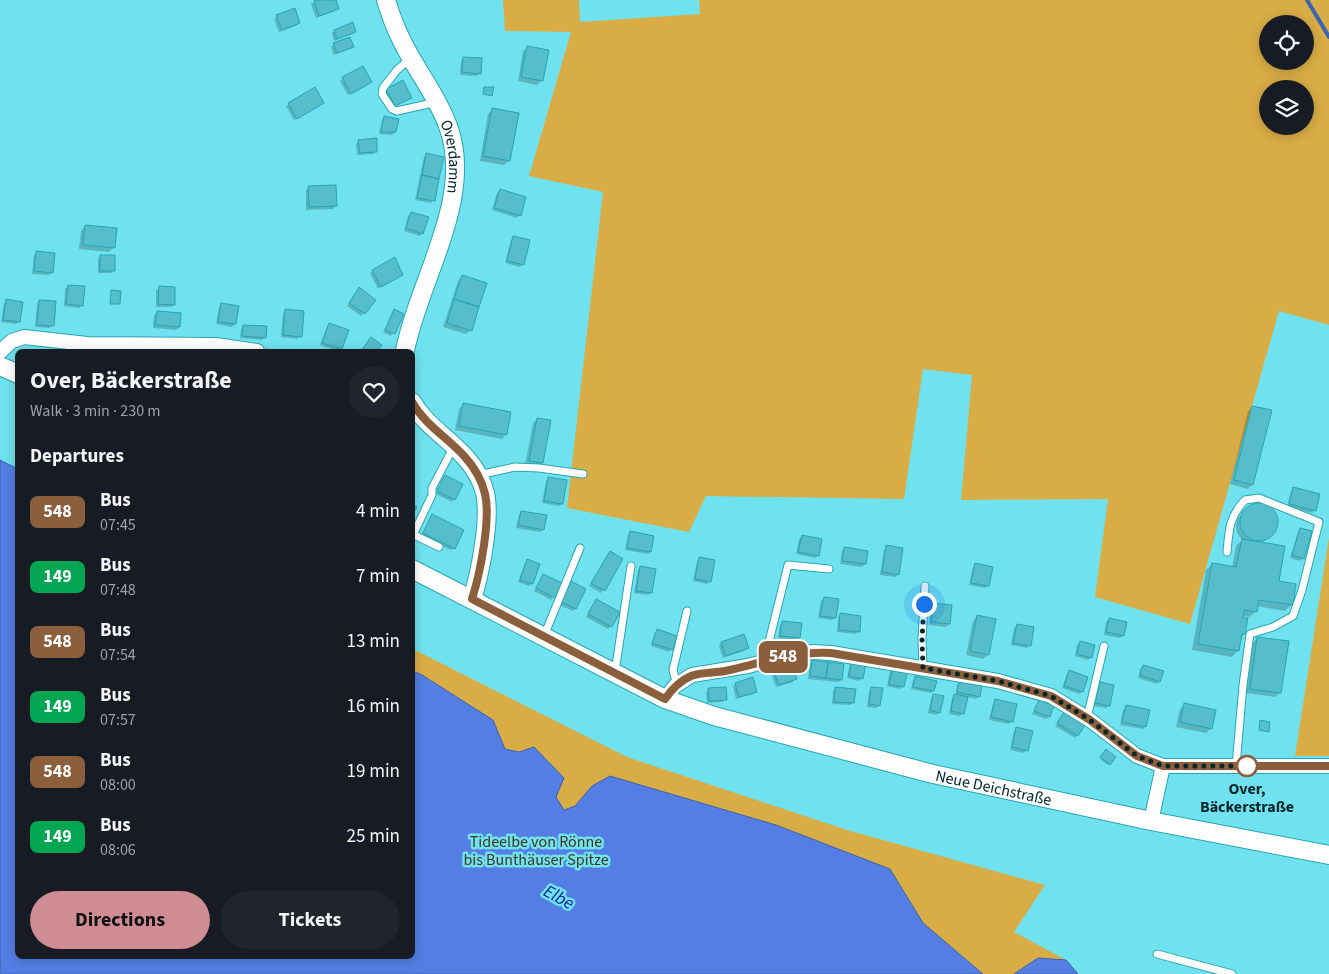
<!DOCTYPE html>
<meta charset="utf-8">
<style>
:root{--surface:#171b24;--page:#20242c;--text:#f1f3f6;--muted:#9ea1a6;--accent:#cf8c94}
body{margin:0;font-family:"Source Sans 3",sans-serif;background:var(--page);color:var(--text);height:100vh;display:flex;flex-direction:column;font-size:19px;white-space:nowrap}
*{box-sizing:border-box;margin:0}
p{font-size:16px;color:var(--muted)}
.icon{flex:none;width:28px;height:28px;fill:none;stroke:currentColor;stroke-width:2;stroke-linecap:round;stroke-linejoin:round}
.map{position:relative;flex:1;overflow:hidden}
.side{position:absolute;left:15px;top:349px;width:400px;height:610px;display:flex;flex-direction:column;background:var(--surface);border-radius:8px;box-shadow:0 2px 12px #0003}
.side>*{flex:none}
.badge{padding:0 10px;border-radius:8px;font-size:18px;line-height:32px}
.controls{position:absolute;left:1259px;top:15px;display:grid;gap:10px}
.controls a{display:grid;place-items:center;width:55px;height:55px;border-radius:50%;background:var(--surface);box-shadow:0 2px 12px #0003;font-size:25px}
.you{position:absolute;width:25px;height:25px;margin:-12px;border:4px solid #fff;border-radius:50%;background:#1a73e8;box-shadow:0 0 0 8px #1a73e833}
.map>.badge{position:absolute;translate:-50% -50%;box-shadow:0 0 0 2px #fff}
h2{padding:0 15px;font-size:19px;line-height:45px}
.round{display:grid;place-items:center;flex:none;width:52px;height:52px;border-radius:26px;background:var(--page)}
.headline{display:flex;align-items:center;justify-content:space-between;height:85px;padding:0 15px}
h1{font-size:24px;font-weight:700;line-height:38px}
.primary-button{display:flex;gap:10px;margin-top:auto;padding:10px 15px}
.primary-button a{flex:1;height:58px;border-radius:30px;background:var(--accent);color:#111;font-size:20px;font-weight:700;line-height:58px;text-align:center}
.primary-button a+a{background:var(--page);color:var(--text)}
ul{padding:0;list-style:none}
li{display:flex;align-items:center;gap:15px;height:65px;padding:0 15px}
li div{flex:1}
li b{display:block;font-size:19px}
li em{font-style:normal}
li .badge{min-width:55px;font-weight:700;text-align:center}
.map>svg:first-child{display:block}
</style>
<div class="map">
<svg width="1329" height="974" viewBox="0 0 1329 974">
<rect width="100%" height="100%" fill="#70e2ef"/>
<path fill="#d9ad46" fill-rule="evenodd" d="M503,0h76l1,22 120,-8 -1,-14h630v325l-50,-14 -89,313 -95,-27 13,-98 -147,1 11,-125 -49,-6 -19,130 -198,-3 -17,36 -122,-24 36,-316 -74,-16 42,-144 -66,-1zM1268,24h37v37h-37zM1268,89h37v37h-37z
M1329,537v219h-34z
M413,649l214,108 220,73 198,55 -31,47 52,28 12,14h-785l119,-18z"/>
<path fill="#547ee4" stroke="#3b64ac" d="M0,460l18,9v487h394l1,-285 9,4 71,45 12,29 14,3 15,-5 30,31 -8,19 8,13 11,-4 17,-20 18,-10 166,49 114,44 33,54 60,51h-983z
M1038,958l28,2 12,14h-64z"/>
<path fill="#0003" d="M319,0h15l3,8 -2,3 -19,7 -5,-14z
M277,16l22,7 -3,3 -17,6 -5,-13z
M334,31l21,1 -3,2 -18,7 -2,-8z
M334,44l19,3 -3,2 -16,6 -3,-8z
M528,47l19,4 -6,30 -4,4 -19,-4 5,-30z
M464,58l15,15 -2,3 -17,-1 1,-14z
M343,78l28,4 -23,13 -8,-14z
M387,90l23,7 -18,11 -8,-16z
M323,103l-29,17 -8,-14 3,-2z
M493,109l16,52 -5,4 -24,-4 8,-47z
M385,118l10,14 -3,3 -13,-1 3,-14z
M359,141l17,10 -3,3 -16,1 -1,-11z
M426,154l7,46 -2,3 -16,-3 9,-43z
M309,187l26,19 -2,3 -27,1v-20z
M500,190l19,25 -2,3 -25,-8 5,-17z
M411,213l11,20 -2,3 -16,-5 4,-15z
M85,226l29,21 -5,5 -30,-3 2,-18z
M513,238l10,26 -3,3 -15,-4 6,-23z
M37,253l15,19 -3,3 -17,-1 2,-19z
M100,256l13,14 -2,3h-13v-14z
M373,271l28,4 -23,14 -8,-16z
M462,276l9,54 -5,4 -23,-7 15,-46z
M68,286l14,19 -3,3 -15,-2 1,-17z
M159,288l15,17 -3,2h-15v-17z
M357,292l18,8 -14,16 -14,-10z
M7,300l12,22 -3,2 -15,-2 3,-19z
M39,301l13,24 -2,3 -15,-1 2,-23z
M222,304l13,20 -3,3 -16,-3 3,-17z
M286,310l14,26 -2,3 -17,-2 2,-24z
M394,311l8,3 -11,22 -8,-4z
M157,312l22,15 -3,3 -23,-2 1,-13z
M330,324l17,7 -6,18 -3,2 -18,-6 7,-18z
M243,326l22,12 -3,2 -22,-2 1,-9z
M463,405l43,29 -4,5 -47,-9 4,-21z
M1253,407l-1,77 -4,5 -18,-5 18,-73z
M537,419l5,44 -4,4 -13,-2 8,-42z
M446,476l8,23 -2,3 -16,-8z
M548,478l14,26 -3,2 -17,-3 4,-22z
M1294,489l21,21 -3,3 -25,-6 4,-16z
M1260,504l6,2 6,4 3,6 1,6 -1,7 -9,11 -6,3 18,39 17,3 -4,20 -6,6 -28,-5 -1,5 -6,6 -8,-1 2,18 -3,3 -3,13 -6,7 -40,-7 14,-80 6,-6 20,4 4,-22 6,-6 -5,-7 -1,-7 1,-7 10,-10 6,-4z
M521,512l22,17 -3,3 -24,-4 3,-13z
M432,515l22,33 -3,2 -30,-14z
M1300,529l3,29 -3,3 -10,-3 8,-26z
M630,533l20,19 -2,2 -23,-4 3,-15z
M802,537l16,18 -3,3 -19,-4 3,-15z
M887,547l11,27 -3,3 -15,-2 4,-25z
M845,549l21,3 -1,12 -3,3 -22,-3 2,-13z
M610,553l12,7 -21,33 -12,-7z
M700,558l10,23 -3,3 -14,-3 4,-20z
M528,561l11,4 -7,19 -3,2 -11,-4 7,-19z
M976,565l12,21 -3,2 -16,-3 4,-18z
M640,568l11,25 -3,2 -14,-2 4,-23z
M543,575l10,22 -2,3 -17,-9z
M571,583l4,26 -2,2 -14,-6z
M824,598l11,20 -3,2 -14,-2 3,-17z
M596,601l15,25 -3,3 -22,-12z
M934,604l15,20 -3,3 -17,-2 2,-18z
M841,615l17,16 -2,3 -19,-2 1,-15z
M977,616l11,38 -5,5 -17,-4 7,-34z
M1109,619l14,16 -3,3 -16,-3 2,-13z
M783,622l16,15 -3,3 -18,-2 2,-13z
M1017,625l12,21 -2,2 -16,-3 3,-17z
M657,630l14,19 -2,3 -18,-6 4,-13z
M1258,638l29,4 -7,51 -5,4 -29,-4 7,-51z
M721,643l26,5 -3,3 -21,7 -4,-12z
M1080,643l11,14 -3,3 -13,-4 2,-11z
M812,661l29,19 -3,2 -30,-3 2,-15z
M852,661l10,17 -3,3 -12,-3 3,-14z
M1143,666l16,15 -2,3 -19,-6 2,-9z
M893,668l10,18 -3,3 -13,-3 3,-15z
M1070,672l17,6 -5,14 -3,2 -17,-6 5,-14z
M775,674l20,5 -2,3 -17,5 -4,-11z
M916,678l17,13 -2,2 -20,-4 2,-9z
M960,682l19,14 -3,3 -9,-2 -4,16 -3,3 -11,-2 3,-16 3,-2 2,-11z
M1100,683l9,23 -3,2 -13,-2 4,-20z
M736,684l20,7 -3,3 -17,5 -3,-13z
M836,688l17,15 -3,2 -18,-1 1,-13z
M872,688l7,17 -3,3 -9,-1 2,-16z
M709,689l16,10 -2,3 -16,1 -1,-11z
M933,696l6,16 -2,3 -9,-2 3,-15z
M996,701l16,20 -3,3 -20,-4 4,-16z
M1039,701l10,16 -3,2 -14,-5z
M1184,705l27,23 -5,5 -30,-6 4,-18z
M1126,707l19,19 -2,3 -23,-4 3,-15z
M1062,716l15,19 -2,3 -20,-12z
M1017,729l10,21 -3,3 -14,-3 4,-19z
M1106,751l8,6 -6,8 -8,-6z"/>
<g fill="none" stroke-linecap="round" stroke-linejoin="round">
<path stroke="#3b64ac" stroke-width="4" d="M1307,0l22,37"/>
</g>
<path fill="#56beca" stroke="#25a5b2" d="M315,0h21l3,9 -20,7 -5,-15z
M295,8l5,15 -18,7 -6,-15z
M353,22l3,10 -19,7 -3,-9z
M350,37l4,10 -17,6 -4,-10z
M527,46l22,4 -6,31 -22,-4z
M463,57l19,1 -1,16 -19,-2z
M363,66l9,16 -21,12 -9,-17z
M403,80l9,18 -17,8 -9,-17z
M315,87l9,16 -27,16 -9,-16z
M484,87h10l-2,9 -9,-2z
M492,108l27,5 -9,48 -27,-5z
M384,116l15,3 -3,13h-15z
M377,138v14l-17,1 -2,-13z
M426,153l18,4 -5,22 -17,-4z
M422,175l17,4 -4,22 -18,-3z
M336,185l1,21 -28,1 -1,-21z
M500,189l26,8 -5,19 -27,-8z
M411,212l18,5 -6,17 -17,-6z
M85,225l32,3 -2,20 -32,-3z
M513,236l17,4 -6,25 -17,-4z
M36,251l19,2 -2,20 -19,-2z
M100,255h15v16h-15z
M395,257l8,18 -22,12 -9,-17z
M462,275l25,8 -8,24 -25,-8z
M68,285l17,1 -2,20 -17,-2z
M159,286l16,1v18l-17,-1z
M359,287l17,13 -11,14 -16,-11z
M111,290l10,1 -1,13h-10z
M6,299l17,3 -3,20 -17,-2z
M454,299l25,8 -7,24 -25,-8z
M39,300l17,1 -2,25 -17,-1z
M221,303l18,3 -3,18 -18,-2z
M285,309l19,2 -2,26 -19,-2z
M394,309l10,5 -9,20 -10,-4z
M157,311l24,2 -1,14 -25,-2z
M329,323l20,7 -7,19 -20,-6z
M243,325l24,1 -1,12 -24,-2z
M371,337l11,8 -4,6h-17z
M463,403l48,9 -4,23 -48,-9z
M1252,406l20,4 -19,75 -19,-5z
M537,418l14,2 -8,43 -14,-2z
M445,475l18,9 -8,16 -18,-9z
M548,477l19,3 -4,24 -19,-3z
M1293,487l27,7 -4,17 -27,-7z
M1240 522a19 19 0 1 1 38 0a19 19 0 1 1-38 0Z
M412,505l5,2 -5,9z
M521,511l26,4 -3,15 -26,-5z
M432,514l32,16 -9,19 -32,-16z
M1300,528l12,3 -8,28 -12,-4z
M630,531l24,5 -3,16 -24,-4z
M802,535l20,4 -3,17 -21,-4z
M1242,539l43,7 -6,35 17,3 -3,21 -34,-5 -2,12 -13,-2 -1,8h5l-3,16h-3l-3,17 -41,-7 14,-81 24,4z
M886,545l17,3 -4,27 -17,-3z
M844,547l24,4 -2,13 -24,-3z
M610,551l13,8 -18,32 -14,-8z
M699,557l16,3 -4,22 -16,-3z
M527,559l13,5 -7,20 -13,-4z
M975,563l18,4 -4,19 -18,-3z
M640,566l16,3 -4,24 -16,-2z
M543,574l19,9 -7,15 -19,-10z
M571,581l15,8 -10,20 -15,-7z
M824,597l15,2 -3,19 -16,-2z
M596,599l24,13 -8,15 -24,-13z
M933,603l19,2 -2,19 -19,-2z
M840,613l21,3 -1,16 -21,-2z
M977,615l19,4 -7,36 -19,-4z
M1109,618l18,4 -3,14 -18,-4z
M782,621l20,2 -2,15 -20,-2z
M1017,624l17,3 -3,19 -18,-3z
M657,629l20,7 -4,14 -21,-7z
M744,634l5,14 -23,8 -5,-14z
M1257,637l32,4 -8,52 -31,-4z
M1080,641l15,4 -3,13 -15,-4z
M852,659l14,4 -3,16 -14,-3z
M812,660l16,2 -2,16 -16,-2z
M828,662l16,2 -2,16 -16,-2z
M1143,665l21,6 -4,11 -20,-7z
M793,667l4,12 -18,6 -5,-12z
M893,667l15,3 -4,17 -15,-3z
M1069,670l19,7 -5,15 -19,-6z
M915,676l22,5 -3,10 -21,-4z
M753,677l4,15 -18,5 -4,-14z
M959,680l23,5 -2,12 -23,-5z
M1100,682l14,3 -4,21 -15,-3z
M726,687l1,13 -18,1 -1,-13z
M835,687l21,2 -2,14 -20,-1z
M871,687l12,1 -3,18 -11,-2z
M933,694l11,2 -4,17 -10,-3z
M954,694l14,3 -4,17 -13,-3z
M995,699l22,5 -4,18 -22,-5z
M1039,700l15,6 -4,11 -16,-6z
M1184,703l32,7 -4,19 -32,-7z
M1126,705l24,5 -4,17 -24,-5z
M1064,712l21,13 -7,11 -21,-13z
M1260,720l10,2 -1,10 -10,-2z
M1016,727l17,4 -5,20 -16,-4z
M1106,749l10,8 -6,8 -10,-8z"/>
<g fill="none" stroke-linecap="round" stroke-linejoin="round">
<g stroke="#27a6b3" stroke-width="9">
<path id="service" d="M411,58l-14,12 -14,18 -1,6 10,15 5,2 40,-9
M478,475l37,-8 24,1 44,6
M412,534l27,13
M413,535l19,-40v-7l22,-42
M1227,552c2,-22 2,-35 18,-52l14,-2 60,24 -17,68 -9,26 -20,11 -23,7 -7,51 -7,81
M544,636l36,-88
M764,662l24,-97 41,4
M923,668l-1,-29 3,-53
M615,672l16,-106
M677,685l-4,-15 14,-59
M1087,718l17,-72
M1157,954l75,20"/>
</g>
<g stroke="#27a6b3" stroke-width="16">
<path id="minor" d="M0,352l12,-11 12,-4 63,7 129,1 41,6
M665,699l10,-13 17,-11 56,-9 45,-12 20,-2 18,1 167,28 53,15 39,24 47,36 26,10h166
M1151,821l12,-55"/>
</g>
<g stroke="#27a6b3" stroke-width="20">
<g id="tertiary">
<path id="s1" d="M386,0c4,13 9,27 15,39 14,30 36,56 47,87 27,72 -30,155 -43,225"/>
<path d="M0,366l18,8"/>
<path d="M412,402c13,23 36,36 53,55 9,10 17,23 20,36 6,26 -5,81 -13,106"/>
<path id="s2" d="M412,569l253,130 49,17 219,58 218,47 178,34"/>
</g>
</g>
<use href="#service" stroke="#fff" stroke-width="7"/>
<use href="#minor" stroke="#fff" stroke-width="14"/>
<use href="#tertiary" stroke="#fff" stroke-width="18"/>
</g>
<g fill="none" stroke-linecap="round" stroke-linejoin="round">
<g stroke="#fff" stroke-width="11">
<path id="line" d="M412,402c13,23 36,36 53,55 9,10 17,24 20,37 6,25 -5,80 -13,105l193,100c7,-10 14,-18 26,-23 9,-4 23,-3 34,-5 36,-8 69,-20 106,-18l167,28 53,15 39,24 47,36 26,10h166"/>
</g>
<use href="#line" stroke="#8b5e3c" stroke-width="8"/>
<path stroke="#00262a" stroke-width="5" stroke-dasharray="0 9" d="M924,604l-2,35 1,29 75,13 53,15 39,24 47,36 26,10h84"/>
</g>
<circle fill="#fff" stroke="#8b5e3c" stroke-width="2.5" cx="1247" cy="766" r="10"/>
<g text-anchor="middle" stroke-width="5" stroke-linejoin="round" paint-order="stroke">
<g font-size="16" fill="#00262a" stroke="#70e2ef">
<text dy="6" stroke="none"><textPath href="#s1" startOffset="172">Overdamm</textPath></text>
<text dy="6" stroke="none"><textPath href="#s2" startOffset="625">Neue Deichstraße</textPath></text>
</g>
<g font-size="16" font-weight="bold" fill="#00262a" stroke="#70e2ef">
<text x="1247" y="794">Over,<tspan x="1247" dy="18">Bäckerstraße</tspan></text>
</g>
<g font-size="16" fill="#413721" stroke="#70e2ef">
<text x="536" y="847">Tideelbe von Rönne<tspan x="536" dy="18">bis Bunthäuser Spitze</tspan></text>
</g>
<g font-size="18" font-style="italic" fill="#081e97" stroke="#70e2ef">
<text transform="translate(559 897) rotate(28)" y="6">Elbe</text>
</g>
</g>
</svg>
<div class="controls">
<a><svg class="icon" aria-label="locate" viewBox="0 0 24 24"><circle cx="12" cy="12" r="6"/><path d="M12 2v4M12 18v4M2 12h4M18 12h4"/></svg></a>
<a><svg class="icon" aria-label="layers" viewBox="0 0 24 24"><path d="M12 4l9 5-9 5-9-5zM3 14l9 5 9-5"/></svg></a>
</div>
<div class="you" style="left:924px;top:604px"></div>
<b class="badge" style="left:783px;top:657px;background:#8b5e3c;color:#fff">548</b>
<section class="side">
<div class="headline"><div><h1>Over, Bäckerstraße</h1><p>Walk · 3 min · 230 m</p></div><a class="round"><svg class="icon" aria-label="heart" viewBox="0 0 24 24"><path d="M12 20l-8-8c-3-5 5-10 8-4 3-6 11-1 8 4z"/></svg></a></div>
<h2>Departures</h2>
<ul>
<li><span class="badge" style="background:#8b5e3c;color:#fff">548</span><div><b>Bus</b><p>07:45</p></div><em>4 min</em></li>
<li><span class="badge" style="background:#00a651;color:#fff">149</span><div><b>Bus</b><p>07:48</p></div><em>7 min</em></li>
<li><span class="badge" style="background:#8b5e3c;color:#fff">548</span><div><b>Bus</b><p>07:54</p></div><em>13 min</em></li>
<li><span class="badge" style="background:#00a651;color:#fff">149</span><div><b>Bus</b><p>07:57</p></div><em>16 min</em></li>
<li><span class="badge" style="background:#8b5e3c;color:#fff">548</span><div><b>Bus</b><p>08:00</p></div><em>19 min</em></li>
<li><span class="badge" style="background:#00a651;color:#fff">149</span><div><b>Bus</b><p>08:06</p></div><em>25 min</em></li>
</ul>
<div class="primary-button"><a>Directions</a><a>Tickets</a></div>
</section>
</div>
